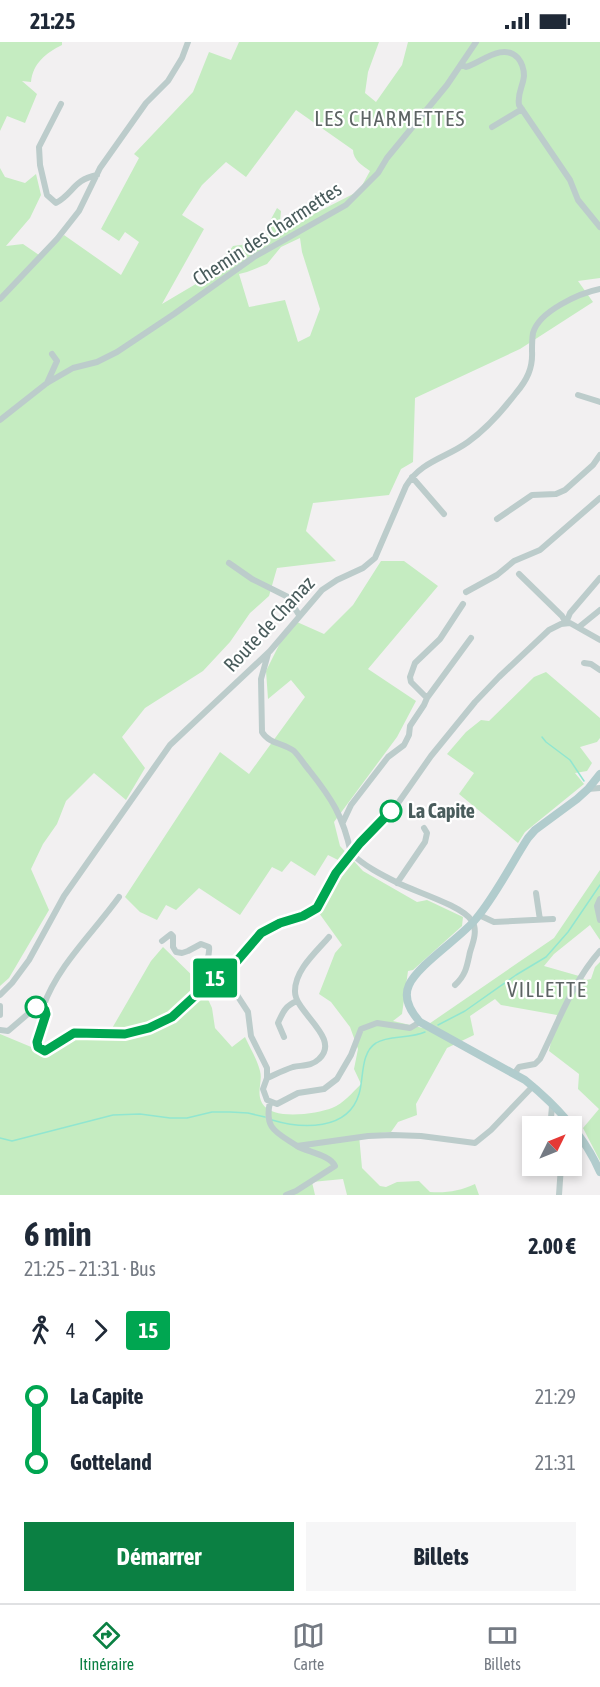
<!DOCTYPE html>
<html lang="fr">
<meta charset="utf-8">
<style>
:root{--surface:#fff;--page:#f6f6f7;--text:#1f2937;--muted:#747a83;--line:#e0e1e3;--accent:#0b8043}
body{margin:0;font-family:"Asap Condensed",sans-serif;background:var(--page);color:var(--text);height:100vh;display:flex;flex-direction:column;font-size:22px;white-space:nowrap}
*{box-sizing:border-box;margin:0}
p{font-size:20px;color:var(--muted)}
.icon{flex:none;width:33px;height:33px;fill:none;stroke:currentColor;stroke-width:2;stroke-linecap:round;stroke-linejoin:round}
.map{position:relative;height:1153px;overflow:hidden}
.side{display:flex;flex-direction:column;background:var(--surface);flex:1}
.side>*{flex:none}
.badge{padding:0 12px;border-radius:4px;font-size:21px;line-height:39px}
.needle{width:39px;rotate:47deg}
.controls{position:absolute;left:522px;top:1074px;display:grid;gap:12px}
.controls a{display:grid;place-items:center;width:60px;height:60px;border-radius:0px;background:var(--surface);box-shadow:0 3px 9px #0003;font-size:30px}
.map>.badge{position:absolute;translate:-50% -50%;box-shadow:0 0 0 3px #fff}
.legs{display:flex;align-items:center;gap:9px;height:66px;padding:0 24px;font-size:20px}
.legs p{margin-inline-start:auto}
.overview{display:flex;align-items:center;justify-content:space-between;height:102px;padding:0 24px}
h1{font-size:33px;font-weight:700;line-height:45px}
.primary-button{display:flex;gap:12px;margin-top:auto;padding:12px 24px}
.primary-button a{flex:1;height:69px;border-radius:0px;background:var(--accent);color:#fff;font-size:24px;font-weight:700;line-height:69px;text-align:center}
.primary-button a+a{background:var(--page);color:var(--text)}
ul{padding:0 24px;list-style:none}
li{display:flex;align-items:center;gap:21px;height:66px;font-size:22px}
li i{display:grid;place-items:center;width:9px;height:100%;margin:0 8px;background:currentColor}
li i::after{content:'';width:15px;height:15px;margin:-8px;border:4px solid;border-radius:50%;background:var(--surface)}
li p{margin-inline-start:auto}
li:first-child i{background:linear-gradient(#0000 50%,currentColor 0)}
li:last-child i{background:linear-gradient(currentColor 50%,#0000 0)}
.status{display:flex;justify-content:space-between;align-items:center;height:42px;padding:0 30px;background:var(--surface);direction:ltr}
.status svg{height:16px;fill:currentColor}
.menu{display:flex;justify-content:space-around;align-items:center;height:84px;border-top:2px solid var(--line);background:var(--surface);font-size:16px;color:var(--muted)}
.menu a{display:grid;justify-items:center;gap:3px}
.menu .current{color:var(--accent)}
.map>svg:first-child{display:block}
</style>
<div class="status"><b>21:25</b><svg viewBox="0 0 49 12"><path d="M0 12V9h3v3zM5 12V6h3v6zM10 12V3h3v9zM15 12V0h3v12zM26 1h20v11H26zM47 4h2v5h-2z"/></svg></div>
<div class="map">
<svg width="600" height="1153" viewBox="0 0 600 1153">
<rect width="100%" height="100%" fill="#f2f0f1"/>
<path fill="#c5ecc1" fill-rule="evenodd" d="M0,0h62v3c-16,8 -29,18 -31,37l-9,-1 15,13 -12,29 -18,-7 -7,15z
M239,0h140l-11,30 -3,21 11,9 26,-37 6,-23h192v236l-22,3 15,21 -73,47 -105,49 -2,64 -12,7 -12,26 -76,8 -7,28 30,30 -59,7 -8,28 -19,17 -20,29 -27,29 -58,37 -23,29 23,31 -19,32 -32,-27 -28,28 -9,23 -14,20 -12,25 18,41 -40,68 -9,8v-685l64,-66 57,40 18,-33 -14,-10 -6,9 -18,-12 38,-71 -5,-4 59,-62 16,-40 22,8zM296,68l57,40c0,10 10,16 17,21l-11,20 -49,25 -12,9 -19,7 2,-21 -4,-3 -7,13 -2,13 -13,9 -22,3 -22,29 -49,29 42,-75 -22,-14 20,-30 24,-23 20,15zM300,196l2,14 18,57 -10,27 -12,6 -13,-42 -36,7 -10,-33 8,-2 20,-8 14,-17z
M0,126l5,9 20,6 11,-9 5,21 -11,23 -24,28 17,-2 16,11 -39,41z
M381,519h23l34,25 -70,83 48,32 -19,36 -63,85 6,24 23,25 54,31 10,-2 36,17 -1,9 -49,44 -5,1 -6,43 -9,7 30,7 131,-90 46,-68v70l-10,-15 -36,29 -10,12 35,10 7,4 5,-1 4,-12 5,-5v199l-17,-33 16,-19 -21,-20 1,-15 -30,-23 8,-36 -56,-10 -6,-6 -25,17 4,19 -27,13 -31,56 1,11 -19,7 -7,10 -32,3 3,33 18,18 6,1 11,-5 22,-1 11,11c17,1 30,-1 45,-8l4,11h-132l-4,-16 -31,3 3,13h-315v-161l48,20 30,-19 29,2 44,-76 12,-14 38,37 11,24 3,20 17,19 13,-10c5,11 12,22 15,34 3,10 -4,21 2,32 10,18 54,11 70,5 12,-5 20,-15 29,-24l-7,-15 4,-20 -8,-22 -19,-25 -12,-8 16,-41 7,-8 -23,-32 27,-49 -18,-9 -13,21 -24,-15 -9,11 -10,-5 -32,48 -41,-27 -23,22 -10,-5 -9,15 -17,-8 -15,-15 95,-145 29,22 56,-77 -14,-17 -23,19 -2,-28 16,-32 15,-17 27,12 29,-29z
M546,630l54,46v20l-3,4 -17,5 12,16 -5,8 -12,2 9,11 -59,48 -7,11 -59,-49 15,-21 -27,-19 19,-22 15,-12 8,1 45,-44z"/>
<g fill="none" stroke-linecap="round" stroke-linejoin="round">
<path stroke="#91e6d0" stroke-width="1.5" d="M542,695l4,5 24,18 14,21
M438,983l27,-14 51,-36 30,-18 22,-25 32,-47
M272,1078c30,9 76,11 87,-26 5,-15 1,-41 17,-51 12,-8 34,-4 49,-11
M0,1096l12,3 101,-26 27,-1 30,4h17l25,-6h18l18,1 17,4"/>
<path stroke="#bccccb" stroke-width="6" d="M461,22l5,3c16,-5 37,-25 52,-9 4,5 6,12 6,18 -1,11 -7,17 -5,29l51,75 8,20 22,27
M61,62l-22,43 1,18 7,30 9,8c18,-10 17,-23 41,-28
M492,85l30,-18
M0,257l57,-60 22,-28 21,-43 46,-65 22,-22 14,-23 6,-16
M47,341l10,-22 -5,-7
M578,353l22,7
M0,378l47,-37 26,-15 24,-6 20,-10 57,-38 80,-57 92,-52 32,-32 9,-15 60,-73 29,-43
M412,435l32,37
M497,477l35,-24 24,-1 9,-4 28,-25 7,-10
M229,521l23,16 36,18 11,18
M519,532l43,42 4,7
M466,550l31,-17 17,-14 26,-11 60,-52
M566,581l4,-10 30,-35
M579,585l21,-17
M268,612l-7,25 1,53c7,12 22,11 32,19 5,5 10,13 15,19 23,29 34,46 42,83 13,13 31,22 47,30 18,9 65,23 74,38 6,9 1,22 -2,31 -3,14 -4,23 -15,33
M584,621l7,1 9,6
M427,656l44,-60
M588,747l12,-1
M343,780l8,-17 37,-48 16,-12 5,-10 1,-9 14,-21 3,-7 -16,-16 -1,-5 5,-14 25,-24 23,-35
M397,841l28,-41 2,-9 -3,-5
M536,851l4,27
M600,857l-3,7 3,14
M479,873l15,7 59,-3
M329,895c-13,15 -34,33 -34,54 -1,21 47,47 24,68 -7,7 -16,6 -26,8 -9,3 -17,7 -26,11l-4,11 4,11 10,4 21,-11 26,-4 13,-10 14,-24 10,-26 16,-6 33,5 10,-6
M162,899l9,-7 2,2v11l3,5 6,1 6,-2 13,-7 8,3c2,15 -11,18 1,35
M222,930l26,40 3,24 16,32v10
M0,953l12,-12 17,-23 35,-64 106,-151 100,-94 52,-61 15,-10 26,-12 12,-10 31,-72c15,-25 40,-28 62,-44 18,-13 35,-32 48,-49 11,-13 17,-25 16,-42 0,-6 0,-12 1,-18 6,-22 47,-40 67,-44
M0,964v9
M43,965c15,-42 50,-74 76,-110
M0,988l8,1 28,-24h7l3,7 -9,28 1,5 7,4 29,-18 51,1 24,-7 23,-10 38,-35 27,-21 24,-28 19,-10 23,-6 14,-9 19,-35 24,-30 36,-37 35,-50 44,-54 24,-25 50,-47 12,-6 9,-1 30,17
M284,995l-6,-14c5,-11 7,-17 19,-22
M514,1032l5,-7 16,-3 5,-5c18,-36 33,-78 60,-108
M270,1060c-6,27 6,30 27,44l71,-10 24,-1 29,1 54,7 16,-13 42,-44
M552,1064l-1,12 2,8
M286,1153l10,-4 39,-25c-5,-11 -27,-14 -38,-20
M559,1153l2,-29"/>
<path stroke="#b1cccd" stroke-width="8" d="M600,732l-12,15 -11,10 -42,31 -7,8c-17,26 -33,59 -53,82 -15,18 -57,45 -66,65 -6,13 2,27 11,37l105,58c31,25 59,55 75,92"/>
</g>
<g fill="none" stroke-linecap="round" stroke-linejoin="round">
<g stroke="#fff" stroke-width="14">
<path id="line-1" d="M36,965l4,-1 5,4 1,4 -9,28 1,5 7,4 29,-18 51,1 24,-6 23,-11 38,-35 27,-21 24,-28 19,-10 23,-7 14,-8 19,-35 24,-30 31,-32"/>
</g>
<use href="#line-1" stroke="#00a651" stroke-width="9"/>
</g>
<g fill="#fff" stroke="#00a651" stroke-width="3">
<circle cx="391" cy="769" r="10"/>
<circle cx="36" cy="965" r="10"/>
</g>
<g text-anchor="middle" stroke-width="4.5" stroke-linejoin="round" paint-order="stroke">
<g font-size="20" fill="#495c5c" stroke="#fff">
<text transform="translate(267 192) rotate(-33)" y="7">Chemin des Charmettes</text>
<text transform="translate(269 582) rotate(-47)" y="7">Route de Chanaz</text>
</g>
<g font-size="20" font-weight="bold" fill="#495c5c" stroke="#fff" text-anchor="start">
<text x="408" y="776">La Capite</text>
</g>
<g font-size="21" letter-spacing="1.5" fill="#5d6464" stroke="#fff">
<text x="390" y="84">LES CHARMETTES</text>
<text x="547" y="955">VILLETTE</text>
</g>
</g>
</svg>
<div class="controls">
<a><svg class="needle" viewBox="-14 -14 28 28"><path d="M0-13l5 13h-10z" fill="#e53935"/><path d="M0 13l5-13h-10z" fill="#747a83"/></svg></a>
</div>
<b class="badge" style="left:215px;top:936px;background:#00a651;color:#fff">15</b>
</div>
<section class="side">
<div class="overview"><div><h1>6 min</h1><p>21:25 – 21:31 · Bus</p></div><b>2.00 €</b></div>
<div class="legs"><svg class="icon" aria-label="walk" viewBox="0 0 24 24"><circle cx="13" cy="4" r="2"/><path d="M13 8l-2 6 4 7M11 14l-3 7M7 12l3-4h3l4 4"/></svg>4<svg class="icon" aria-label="forward" viewBox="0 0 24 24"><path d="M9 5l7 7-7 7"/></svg><b class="badge" style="background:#00a651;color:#fff">15</b></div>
<ul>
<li><i style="color:#00a651"></i><b>La Capite</b><p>21:29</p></li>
<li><i style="color:#00a651"></i><b>Gotteland</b><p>21:31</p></li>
</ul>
<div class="primary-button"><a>Démarrer</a><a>Billets</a></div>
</section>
<nav class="menu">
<a class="current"><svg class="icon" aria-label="directions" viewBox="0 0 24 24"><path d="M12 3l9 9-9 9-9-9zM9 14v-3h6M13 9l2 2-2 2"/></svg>Itinéraire</a>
<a><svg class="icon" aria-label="map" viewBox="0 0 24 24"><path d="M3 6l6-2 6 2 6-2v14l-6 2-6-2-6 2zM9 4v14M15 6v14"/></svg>Carte</a>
<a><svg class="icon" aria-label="tickets" viewBox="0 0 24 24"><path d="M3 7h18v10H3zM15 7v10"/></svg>Billets</a>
</nav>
